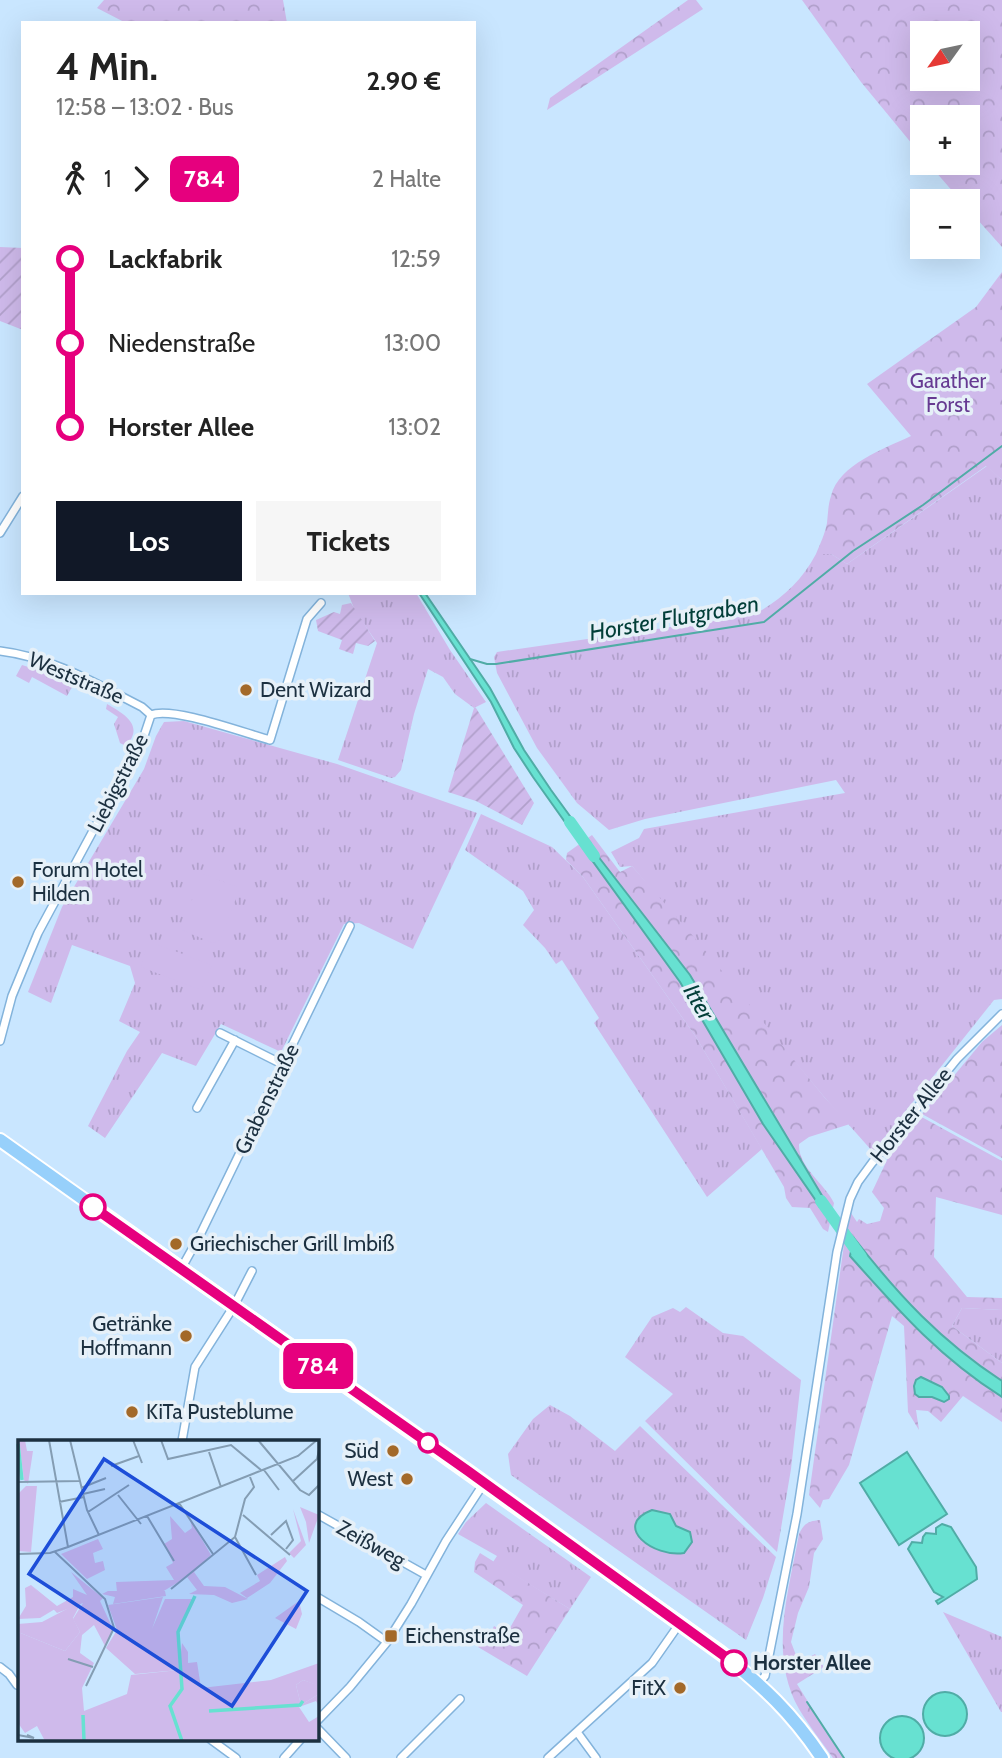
<!DOCTYPE html>
<html lang="de">
<meta charset="utf-8">
<style>
:root{--surface:#fff;--page:#f6f6f6;--text:#222;--muted:#767676;--accent:#111827}
body{margin:0;font-family:Cabin,sans-serif;background:var(--page);color:var(--text);height:100vh;display:flex;flex-direction:column;font-size:26px;white-space:nowrap}
*{box-sizing:border-box;margin:0}
p{font-size:23px;color:var(--muted)}
.icon{flex:none;width:38px;height:38px;fill:none;stroke:currentColor;stroke-width:2;stroke-linecap:round;stroke-linejoin:round}
.map{position:relative;flex:1;overflow:hidden}
.panel{position:absolute;left:21px;top:21px;width:455px;height:574px;display:flex;flex-direction:column;background:var(--surface);border-radius:0px;box-shadow:0 7px 28px #0002}
.panel>*{flex:none}
.badge{padding:0 14px;border-radius:10px;font-size:24px;line-height:46px}
.needle{width:46px;rotate:237deg}
.tools{position:absolute;left:910px;top:21px;display:grid;gap:14px}
.tools a{display:grid;place-items:center;width:70px;height:70px;border-radius:0px;background:var(--surface);box-shadow:0 7px 28px #0002;font-size:35px}
.map>.badge{position:absolute;translate:-50% -50%;box-shadow:0 0 0 4px #fff}
.legs{display:flex;align-items:center;gap:10px;height:77px;padding:0 35px;font-size:23px}
.legs p{margin-inline-start:auto}
.head{display:flex;align-items:center;justify-content:space-between;height:119px;padding:0 35px}
h1{font-size:38px;font-weight:800;line-height:52px}
.cta{display:flex;gap:14px;margin-top:auto;padding:14px 35px}
.cta a{flex:1;height:80px;border-radius:0px;background:var(--accent);color:#fff;font-size:28px;font-weight:800;line-height:80px;text-align:center}
.cta a+a{background:var(--page);color:var(--text)}
ul{padding:0 35px;list-style:none}
li{display:flex;align-items:center;gap:24px;height:84px;font-size:26px}
li i{display:grid;place-items:center;width:10px;height:100%;margin:0 9px;background:currentColor}
li i::after{content:'';width:18px;height:18px;margin:-9px;border:5px solid;border-radius:50%;background:var(--surface)}
li p{margin-inline-start:auto}
li:first-child i{background:linear-gradient(#0000 50%,currentColor 0)}
li:last-child i{background:linear-gradient(currentColor 50%,#0000 0)}
.map>svg:first-child{display:block}
</style>
<div class="map">
<svg width="1002" height="1758" viewBox="0 0 1002 1758">
<defs>
<pattern id="grass-tufts" width="24" height="20" patternUnits="userSpaceOnUse" patternTransform="scale(1.75)"><rect width="24" height="20" fill="#cfbaeb"/><path d="M3 7l-1-3M5 7V3M7 7l1-3M15 17l-1-3M17 17v-4M19 17l1-3" fill="none" stroke="#b1a0cb"/></pattern>
<pattern id="forest-crowns" width="20" height="18" patternUnits="userSpaceOnUse" patternTransform="scale(1.75)"><rect width="20" height="18" fill="#cfbaeb"/><path d="M2 6a3 3 0 1 1 6 0M12 15a3 3 0 1 1 6 0" fill="none" stroke="#b1a0cb"/></pattern>
<pattern id="garden-furrows" width="10" height="10" patternUnits="userSpaceOnUse" patternTransform="scale(1.75)"><rect width="10" height="10" fill="#cfbaeb"/><path d="M-1 1l2-2M0 10L10 0M9 11l2-2" fill="none" stroke="#b1a0cb"/></pattern>
</defs>
<rect width="100%" height="100%" fill="#c9e6ff"/>
<path fill="url(#grass-tufts)" d="M987,466l15,14v519l-8,1 -121,152 -48,-54 -193,-232 -12,1 -9,-15 28,-14 5,-9 201,-36 -9,-13 -191,39 -36,11 -32,-27 -40,-55 -40,-75 -3,-16 3,-5 256,-37c28,-15 48,-33 63,-61h15l16,10z
M348,593h68l34,57 36,52 -12,6 -19,-14 -12,-17 -15,-8 -14,45 -13,56 -6,7 -4,1 -53,-18 39,-117 -22,-32z
M22,665l41,13 20,12 -11,-3 -5,9 -35,-19 -3,6 -13,-7z
M107,704c17,10 38,21 19,42l-6,-3 -6,-19 4,-7 -12,-8z
M184,721l153,43 140,49 -64,136 -54,-26 -15,1 -63,128 -60,-28 -25,42 -34,-13 -57,85 -17,-12 39,-75 13,-19 -21,-11 16,-38 -5,-17 -58,-21 -21,58 -23,-11 34,-85 82,-138 12,-33 8,-14z
M481,814l71,33 31,30 113,160 66,112 -55,48 -113,-174 5,-5 -37,-58 -6,4 -11,-16 -22,-23 11,-15 -11,-19 -58,-41z
M686,1307l37,26 20,3 58,44 -10,89 -14,83 -132,-131 28,-27 -48,-37 27,-40 21,-9 7,4z
M962,1308l40,2v53l-50,-37z
M550,1405l20,11 45,35 25,-25 136,131 -13,41 -17,42 -235,-165 -3,-21 25,-35z
M486,1503l105,74 -21,32 -77,-47 4,-6 -39,-22 8,-12z
M943,1612l59,25v75h-1z"/>
<path fill="url(#forest-crowns)" fill-rule="evenodd" d="M104,0h179l4,23h-161l-29,-15z
M688,0h8l7,9 -156,101 3,-12z
M802,0h200v247l-34,-38v-8h-7l-33,-38h40v-46h-46v39l-61,-74zM968,33v46h-46v-46z
M1002,272v208l-16,-14 -139,98 -16,-10h-15c4,-10 9,-20 11,-31 1,-9 1,-18 4,-27 8,-32 53,-47 80,-60l-44,-52 109,-77z
M592,835l28,37 12,-6 68,78 125,154 25,26 -41,13 -10,7c-1,23 26,40 35,59l-6,29 -5,-3 -13,-21 -18,-1 -6,-9 -2,-11 -88,-150 -113,-160 -17,-17 1,-7z
M1002,1025v133l-80,-44 60,-72z
M918,1115l84,46v54l-66,-18 -2,60 33,40 35,1v12l-40,-2 -10,18 50,37v59l-39,-26 -22,26 -13,-11 -12,-1 3,20 -11,-18 -4,-86 -12,-10 -43,149 -20,34 -6,1 -3,8 -11,-13 39,-279 3,-3 6,9 2,-3 8,5 13,-3 4,-13 -12,-16 24,-51z
M820,1520l3,19 -9,14 -5,34 -11,26 -7,29 8,21 16,-9 9,13 -27,17 46,74h-10c-11,-16 -24,-32 -34,-49 -31,-55 -10,-118 0,-175 5,-11 10,-13 21,-14z
M480,1553l90,56 -43,67 -49,-29 10,-16 3,1 3,-6 13,7 16,-28 -49,-33 1,-10z"/>
<path fill="url(#garden-furrows)" d="M0,247l23,1v82l-23,-9z
M351,603l24,38 -7,5 -12,-3 -3,11 -14,-5 3,-9 -24,-9 -2,-11 18,-8 6,2 2,-9z
M474,708h2l58,95 -12,22 -46,-24 -28,-9z"/>
<path fill="#cfbaeb" d="M201,873l39,15 -20,52 -7,3 -31,-13z
M156,944l56,21 -11,25 -60,-23 5,-18z"/>
<path fill="#67e1d1" stroke="#50aca6" stroke-width="2" d="M419,593h6l65,95 34,62 27,40 32,44 -6,5 -44,-62 -19,-29 -23,-46z
M587,842l103,133 140,234 -2,9 -65,-94 -83,-142 -99,-137z
M854,1238c45,58 87,103 148,143v16c-63,-40 -103,-86 -152,-141z
M921,1377l21,10 7,9v3l-5,3 -12,-5h-13l-4,-3 -1,-8 2,-6z
M907,1452l40,62 -48,31 -39,-62z
M652,1510l18,4 6,12 14,6 2,10 -8,11c-30,5 -73,-27 -32,-43z
M942,1524l9,3 25,40 1,12 -39,25 -2,-3 7,-4 -9,-5 -26,-43 4,-7 10,1 1,-6 3,-4 10,1v-6z
M923 1714a22 22 0 1 1 44 0a22 22 0 1 1-44 0Z
M880 1738a22 22 0 1 1 44 0a22 22 0 1 1-44 0Z"/>
<g fill="none" stroke-linecap="round" stroke-linejoin="round">
<path stroke="#50aca6" stroke-width="2" d="M470,659l17,5h9l268,-42 89,-71 70,-46 79,-59
M807,1702l37,56"/>
<path stroke="#67e1d1" stroke-width="12" d="M570,822l24,34
M821,1201l40,56"/>
<g stroke="#83b3db" stroke-width="10">
<path id="minor" d="M0,533l23,-37
M0,651c51,6 97,33 142,56l9,8
M151,715c21,-9 93,18 119,25l37,-121 14,-16
M220,1033l64,32
M0,1041l12,-45 26,-63 106,-197 7,-21
M197,1108l38,-68
M181,1269l19,-34 150,-309
M182,1441l13,-74 39,-61 18,-35
M317,1514l109,61
M317,1597l42,25 28,20
M0,1667l9,7 8,11
M759,1683l6,-7 32,-162 40,-262 13,-53 8,-17 14,-19 85,-104 45,-45
M317,1721l33,-34 37,-45 24,-38 35,-63 38,-58
M317,1728l29,30
M577,1732l19,26
M210,1739l26,19
M284,1758l17,-19
M401,1758l59,-59
M548,1758l104,-95 28,-40"/>
</g>
<g stroke="#fff" stroke-width="16">
<path id="primary" d="M0,1140l720,512c43,34 72,61 102,106"/>
</g>
<use href="#minor" stroke="#fff" stroke-width="7"/>
<use href="#primary" stroke="#97d0fb" stroke-width="12"/>
</g>
<g fill="none" stroke-linecap="round" stroke-linejoin="round">
<g stroke="#fff" stroke-width="16">
<path id="line-1" d="M93,1207l375,264 266,192"/>
</g>
<use href="#line-1" stroke="#e6007e" stroke-width="10"/>
</g>
<g fill="#a36929" stroke="#e6f0f8" stroke-width="2.5">
<circle cx="246" cy="690" r="7"/>
<circle cx="18" cy="882" r="7"/>
<circle cx="176" cy="1244" r="7"/>
<circle cx="186" cy="1336" r="7"/>
<circle cx="132" cy="1412" r="7"/>
<circle cx="393" cy="1451" r="7"/>
<circle cx="407" cy="1479" r="7"/>
<rect x="384" y="1629" width="14" height="14" rx="3.5"/>
<circle cx="680" cy="1688" r="7"/>
</g>
<g fill="#fff" stroke="#e6007e" stroke-width="3.5">
<circle cx="93" cy="1207" r="12"/>
<circle cx="428" cy="1443" r="9"/>
<circle cx="734" cy="1663" r="12"/>
</g>
<g text-anchor="middle" stroke-width="7" stroke-linejoin="round" paint-order="stroke">
<g font-size="21" fill="#663a92" stroke="#e6f0f8">
<text x="948" y="388">Garather<tspan x="948" dy="24">Forst</tspan></text>
</g>
<g font-size="21" fill="#1c3040" stroke="#e6f0f8">
<text transform="translate(76 678) rotate(23)" y="7">Weststraße</text>
<text transform="translate(118 783) rotate(-63)" y="7">Liebigstraße</text>
<text transform="translate(267 1099) rotate(-64)" y="7">Grabenstraße</text>
<text transform="translate(911 1115) rotate(-51)" y="7">Horster Allee</text>
<text transform="translate(371 1544) rotate(29)" y="7">Zeißweg</text>
</g>
<g font-size="21" fill="#1c3040" stroke="#e6f0f8" text-anchor="start">
<text x="260" y="697">Dent Wizard</text>
<text x="32" y="877">Forum Hotel<tspan x="32" dy="24">Hilden</tspan></text>
<text x="190" y="1251">Griechischer Grill Imbiß</text>
<text x="172" y="1331" text-anchor="end">Getränke<tspan x="172" dy="24">Hoffmann</tspan></text>
<text x="146" y="1419">KiTa Pusteblume</text>
<text x="379" y="1458" text-anchor="end">Süd</text>
<text x="393" y="1486" text-anchor="end">West</text>
<text x="405" y="1643">Eichenstraße</text>
<text x="666" y="1695" text-anchor="end">FitX</text>
</g>
<g font-size="21" font-weight="bold" fill="#1c3040" stroke="#e6f0f8" text-anchor="start">
<text x="753" y="1670">Horster Allee</text>
</g>
<g font-size="23" font-style="italic" fill="#023e38" stroke="#e6f0f8">
<text transform="translate(674 618) rotate(-10)" y="8">Horster Flutgraben</text>
<text transform="translate(699 1002) rotate(60)" y="8">Itter</text>
</g>
</g>
<g transform="translate(18 1440)">
<rect width="301" height="301" fill="#c9e6ff"/>
<path d="M1,0h6l2,11h6l-5,33 -4,-4zM8,46h11l-6,66 -13,-1v-57zM152,76l15,17 7,-5 -2,-9 21,36 -17,17 10,14 21,1 23,12 -16,4 -18,-8 -25,-1 8,-4 -10,-13 -25,15h-45l-1,-10 58,-2 -8,-13 7,-4 -9,-19 8,-5zM80,99l5,10 -10,4 2,10 8,-2 2,9 -18,9 -26,-25zM13,145l24,24 -15,9 -22,1 8,-13 -1,-18zM145,157l-11,32 13,-30h29l-15,32v39l-44,4 -29,-26 11,-18 -9,-25zM64,161l-9,17 7,14 -15,19 -47,-19v-8l24,-2zM285,240l15,5 1,9 -18,11 -5,-20z" fill="#cfbaeb"/>
<path d="M53,132l32,26 -3,3 13,28 -8,17 -11,-21 -12,10 -2,18 14,10 -12,25 2,23 43,-17 4,-19 48,-5 3,-27 6,9v11l9,-1 4,26 70,-8 48,-17v23l-16,-6 -7,5 5,20 18,-11v-6v18l-3,-5 -17,6 10,15 10,-6v25h-274l-8,-15 -12,7 -7,-10v-91l47,19 15,-19 -7,-13 10,-16 -26,10 -26,-28 26,21 16,-9v-8l14,6zM90,151h57l1,5 -53,8 2,-7 -13,-3zM281,161l3,13 -6,15 -21,-11z" fill="#cfbaeb"/>
<path d="M282,67l19,8 -10,28 -3,-21zM275,69l13,36 -12,13 -5,-5 12,-12zM267,117l2,4 -17,22 -23,15 -7,-5 20,-12 -3,-6z" fill="#cfbaeb"/>
<path fill="none" stroke="#67e1d1" stroke-width="3.5" d="M0,4l4,36M191,271l91,-6 3,-4M65,275l1,26M164,301l-12,-35 12,-17 -4,-57 17,-36"/>
<path fill="none" stroke="#849db3" stroke-width="2" d="M31,0l19,107M52,0l17,70 12,25M115,0l9,23M143,0l7,19 63,-14 30,25M240,0l42,50 9,5 10,-10M191,12l12,35M93,26l28,-10M246,30l15,20M0,42l61,-1M274,42l25,-23 2,-9M63,48l25,-10M65,54l22,-5M100,55l23,29M41,62l25,-5M161,63l34,51M70,72l41,-27M225,75l47,40M129,76l27,45M253,95l15,-14 7,19 -7,9M217,97l21,38M37,112l50,47 9,29 -28,58M0,114l32,-1 18,-6 230,-91 19,-16M153,149l64,-52 10,-38 9,-12 -4,-10M50,219l25,8M0,295l16,3 -7,-3"/>
<path fill="#1d4ed8" fill-opacity="0.15" stroke="#1d4ed8" stroke-width="3.5" d="M86,19l203,132 -75,115 -203,-132z"/>
<rect width="301" height="301" fill="none" stroke="#1c3040" stroke-width="3.5"/>
</g>
</svg>
<div class="tools">
<a><svg class="needle" viewBox="-14 -14 28 28"><path d="M0-13l5 13h-10z" fill="#e53935"/><path d="M0 13l5-13h-10z" fill="#767676"/></svg></a>
<a>+</a>
<a>−</a>
</div>
<b class="badge" style="left:318px;top:1366px;background:#e6007e;color:#fff">784</b>
<section class="panel">
<div class="head"><div><h1>4 Min.</h1><p>12:58 – 13:02 · Bus</p></div><b>2.90 €</b></div>
<div class="legs"><svg class="icon" aria-label="walk" viewBox="0 0 24 24"><circle cx="13" cy="4" r="2"/><path d="M13 8l-2 6 4 7M11 14l-3 7M7 12l3-4h3l4 4"/></svg>1<svg class="icon" aria-label="forward" viewBox="0 0 24 24"><path d="M9 5l7 7-7 7"/></svg><b class="badge" style="background:#e6007e;color:#fff">784</b><p>2 Halte</p></div>
<ul>
<li><i style="color:#e6007e"></i><b>Lackfabrik</b><p>12:59</p></li>
<li><i style="color:#e6007e"></i><span>Niedenstraße</span><p>13:00</p></li>
<li><i style="color:#e6007e"></i><b>Horster Allee</b><p>13:02</p></li>
</ul>
<div class="cta"><a>Los</a><a>Tickets</a></div>
</section>
</div>
